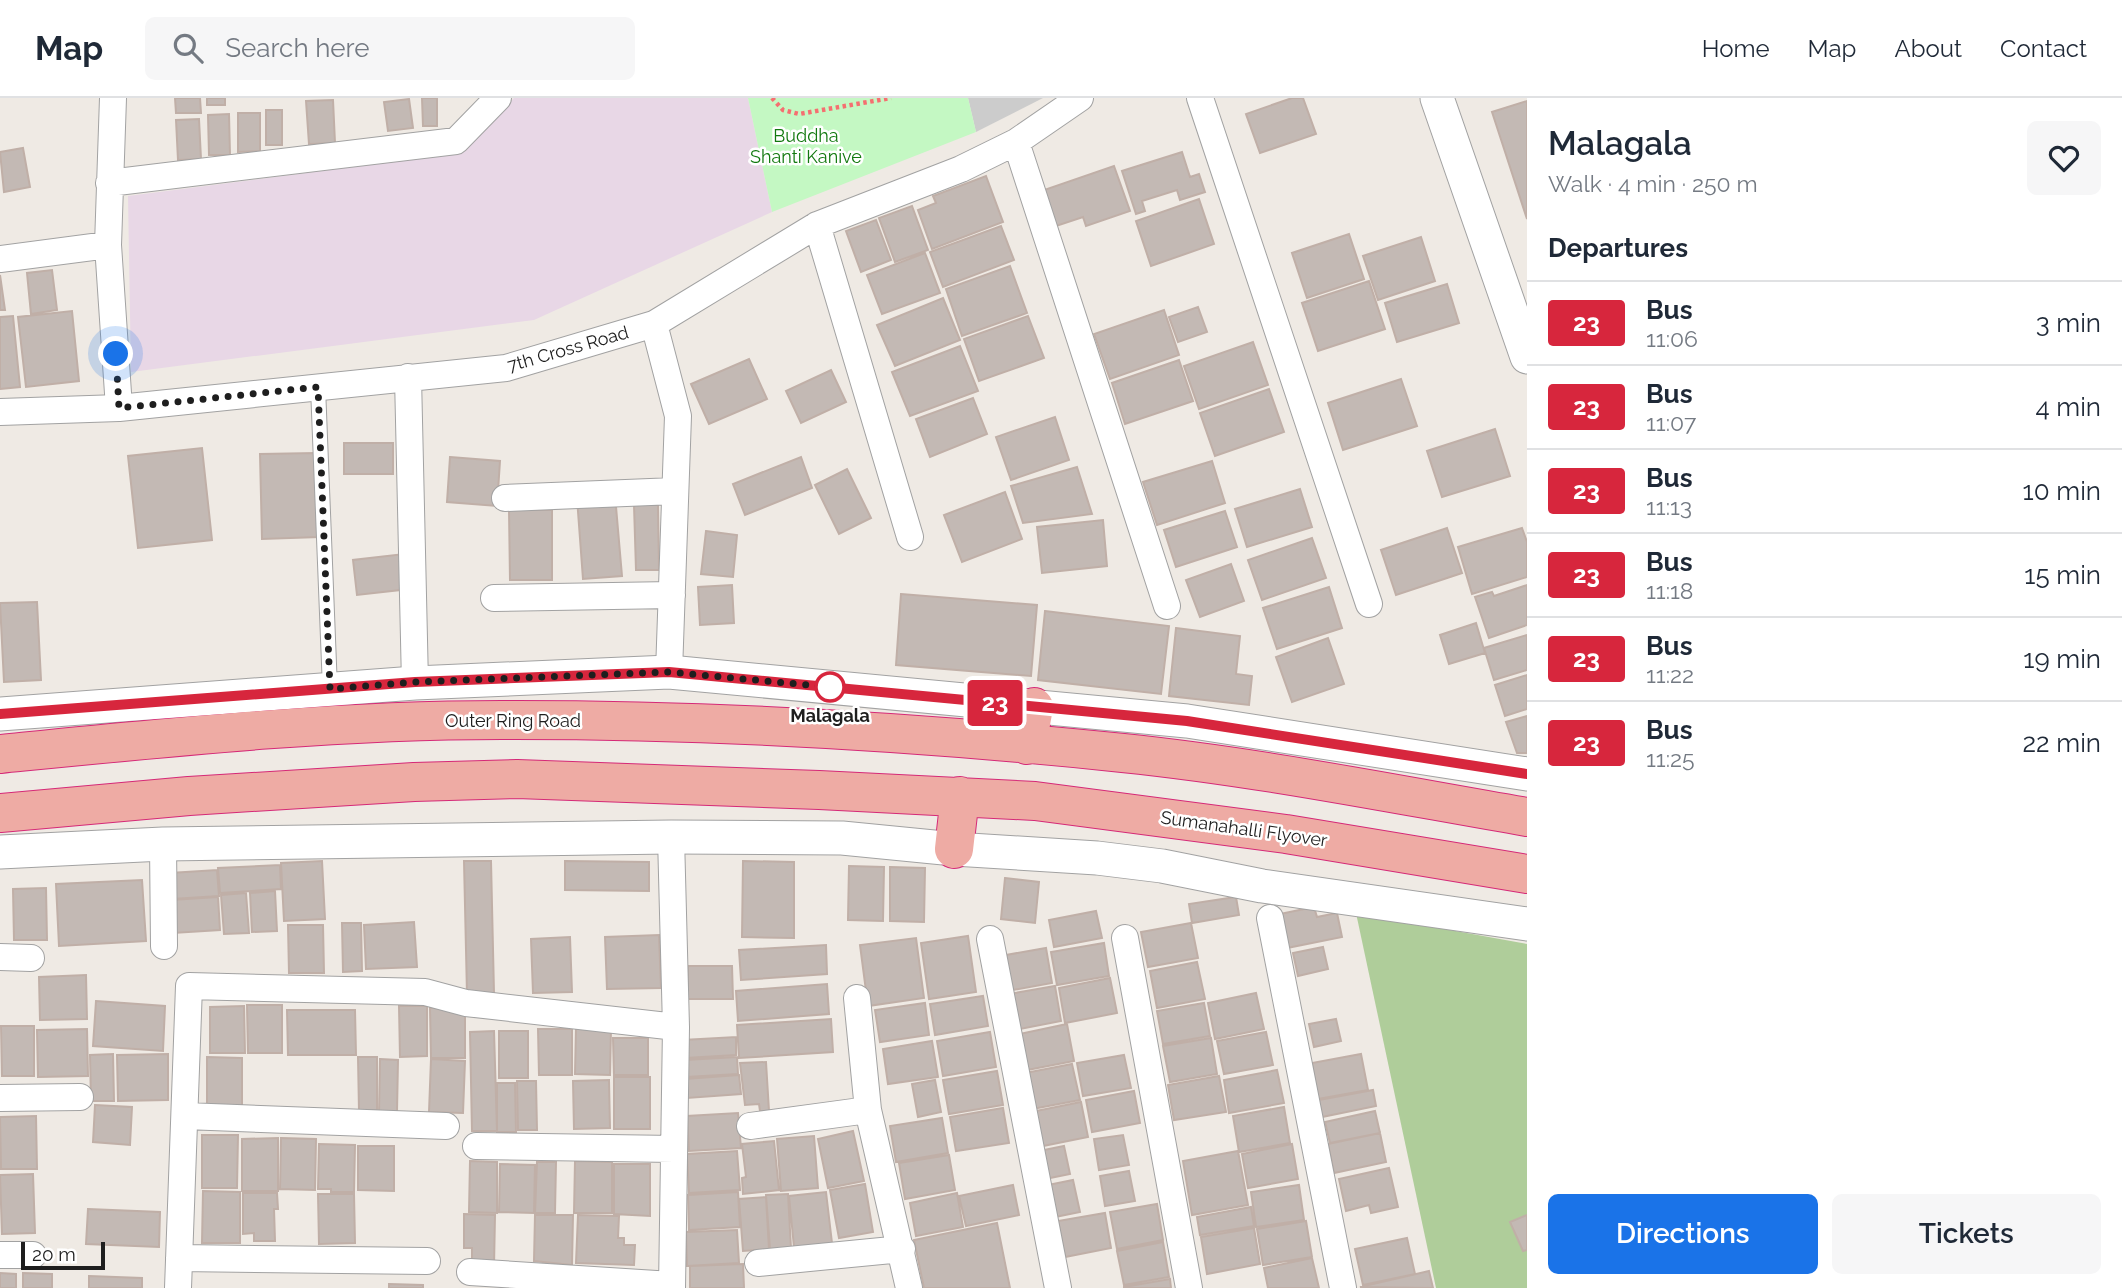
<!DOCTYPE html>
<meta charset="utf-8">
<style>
:root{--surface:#fff;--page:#f6f6f7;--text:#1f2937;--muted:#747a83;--line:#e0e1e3;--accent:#1a73e8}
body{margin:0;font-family:Raleway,sans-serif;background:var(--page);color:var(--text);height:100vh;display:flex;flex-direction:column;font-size:26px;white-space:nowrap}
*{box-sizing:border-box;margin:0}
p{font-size:23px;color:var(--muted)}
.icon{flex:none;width:38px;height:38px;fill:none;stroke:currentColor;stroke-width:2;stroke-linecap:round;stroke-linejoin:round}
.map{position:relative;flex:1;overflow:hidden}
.panel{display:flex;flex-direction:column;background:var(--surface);width:595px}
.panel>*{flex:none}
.badge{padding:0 14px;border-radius:5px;font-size:24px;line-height:46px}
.scale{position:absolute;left:21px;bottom:18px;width:84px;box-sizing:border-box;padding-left:7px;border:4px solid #1e1e1e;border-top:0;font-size:19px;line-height:24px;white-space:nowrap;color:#1e1e1e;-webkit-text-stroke:5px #fff;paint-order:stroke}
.you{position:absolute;width:35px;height:35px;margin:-18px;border:5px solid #fff;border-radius:50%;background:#1a73e8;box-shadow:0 0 0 10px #1a73e833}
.map>.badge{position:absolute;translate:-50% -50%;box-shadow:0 0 0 4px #fff}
h2{padding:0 21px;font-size:26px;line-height:63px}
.round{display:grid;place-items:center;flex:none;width:74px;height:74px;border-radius:10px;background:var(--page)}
.headline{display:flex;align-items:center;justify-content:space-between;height:119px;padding:0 21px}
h1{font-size:33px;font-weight:600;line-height:52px}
.button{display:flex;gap:14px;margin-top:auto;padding:14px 21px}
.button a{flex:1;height:80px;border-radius:10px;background:var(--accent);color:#fff;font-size:28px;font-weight:600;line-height:80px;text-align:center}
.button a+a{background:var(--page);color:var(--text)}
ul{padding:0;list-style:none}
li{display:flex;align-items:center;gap:21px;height:84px;padding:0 21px;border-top:2px solid var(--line)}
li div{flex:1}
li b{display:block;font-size:26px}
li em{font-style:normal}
li .badge{min-width:77px;font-weight:700;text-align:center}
header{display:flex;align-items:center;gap:42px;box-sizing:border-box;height:98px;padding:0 35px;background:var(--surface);border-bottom:2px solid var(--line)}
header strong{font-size:33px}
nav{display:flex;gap:38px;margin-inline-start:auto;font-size:24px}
.search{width:490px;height:63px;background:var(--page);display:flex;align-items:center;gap:18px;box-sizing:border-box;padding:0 24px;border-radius:10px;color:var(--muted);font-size:26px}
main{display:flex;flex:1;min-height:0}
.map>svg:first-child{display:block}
</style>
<header>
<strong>Map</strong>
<div class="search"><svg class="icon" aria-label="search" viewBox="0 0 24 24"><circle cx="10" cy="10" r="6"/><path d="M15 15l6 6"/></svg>Search here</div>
<nav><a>Home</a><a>Map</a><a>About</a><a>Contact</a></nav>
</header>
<main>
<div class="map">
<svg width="1527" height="1190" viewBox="0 0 1527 1190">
<rect width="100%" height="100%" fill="#efeae4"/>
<path fill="#e8d7e6" d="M514,0h234l24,114 -238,108 -403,52 -3,-176 333,-43z"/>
<path fill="#ccc" d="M968,0h75l-67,34z"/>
<path fill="#afcd9a" d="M1356,815l171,31v344h-91z"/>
<path fill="#c4f8c3" d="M748,0h220l8,34 -204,80z"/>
<path fill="#c3b9b4" stroke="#c0afa7" stroke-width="2" d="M175,0h25l1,15h-25z
M207,0h18v7h-18z
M422,0h15v28h-14z
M1292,0h11l13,36 -56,19 -14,-39z
M409,1l4,29 -25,3 -4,-29z
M333,2l2,43 -26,1 -3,-43z
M1527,3v118l-35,-107z
M266,12h16v35h-16z
M238,15h22v38l-22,1z
M229,16l1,41h-21l-1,-40z
M199,21l2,40 -23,1 -2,-40z
M23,50l7,39 -26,5 -4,-40z
M1182,54l8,25 9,-3 6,18 -25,8 -3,-10 -35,11 3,10 -9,3 -14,-43z
M1114,68l16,45 -44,15 -3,-9 -27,9 -12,-36z
M986,78l17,46 -71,27 -14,-39 18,-7 -3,-7z
M1199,101l15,45 -63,22 -15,-45z
M912,108l16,44 -33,12 -16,-44z
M876,122l15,40 -30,12 -15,-41z
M1001,128l13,34 -71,27 -13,-35z
M1349,136l15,45 -57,19 -15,-45z
M1421,139l14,44 -57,19 -15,-44z
M925,155l15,40 -58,21 -15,-39z
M1010,168l17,47 -65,23 -16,-47z
M52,172l5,40 -26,4 -4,-41z
M0,177l5,35h-5z
M1369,183l16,48 -67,22 -16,-48z
M1447,186l12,39 -62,19 -12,-39z
M943,200l17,42 -65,26 -18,-41z
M1198,209l9,25 -29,10 -9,-25z
M1164,212l15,45 -69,24 -16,-45z
M72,213l7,70 -53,6 -8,-70z
M13,218l7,71 -20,2v-72z
M1028,218l16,42 -65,23 -15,-42z
M1253,244l15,43 -69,24 -15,-43z
M960,248l18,45 -68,25 -18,-44z
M749,261l18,40 -58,25 -18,-40z
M1179,262l14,41 -68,23 -13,-41z
M831,272l15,32 -45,21 -15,-32z
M1401,281l16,47 -74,24 -15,-47z
M1269,291l15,43 -69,24 -15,-43z
M973,300l14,36 -57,23 -14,-38z
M1055,319l14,43 -58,20 -15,-43z
M1495,331l15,47 -68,21 -15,-46z
M344,345h49v31h-49z
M202,350l10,92 -74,8 -10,-92z
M316,355l3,84 -57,2 -2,-85z
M450,359l50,4 -3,45 -50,-4z
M801,359l11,31 -67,27 -12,-31z
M1212,363l13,42 -68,22 -14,-43z
M1077,369l15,47 -69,9 -12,-37z
M847,371l24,49 -32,16 -24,-49z
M1300,391l12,38 -65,20 -12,-38z
M1005,394l17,47 -60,23 -18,-47z
M615,397l7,81 -39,3 -6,-81z
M634,407h24l1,65h-23z
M509,412h43v70h-42z
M1225,413l12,36 -61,20 -12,-37z
M1103,422l4,46 -65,7 -5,-46z
M1447,430l15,45 -66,22 -15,-45z
M1522,430l5,14v35l-55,17 -14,-47z
M706,433l31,4 -4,42 -32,-3z
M1312,440l14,40 -64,22 -14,-40z
M404,456l5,35 -52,6 -4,-35z
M1231,466l13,37 -44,16 -14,-37z
M732,487l2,38 -34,2 -2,-38z
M1527,487v40l-38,13 -14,-41 17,-5 2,4z
M1329,489l13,41 -65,21 -14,-41z
M901,496l136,11 -6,71 -135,-11z
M37,504l4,78 -37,2 -4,-79z
M1045,513l124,15 -8,68 -123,-14z
M1476,525l9,30 -36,11 -9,-29z
M1176,530l64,8 -4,38 16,2 -3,29 -80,-9z
M1527,537v35l-33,10 -10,-32z
M1328,540l16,46 -52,18 -16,-45z
M1527,577v34l-22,7 -10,-31z
M1527,618v37h-10l-11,-31z
M322,763l3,58 -41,2 -3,-58z
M464,763h27l3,132 -27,1z
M565,763l84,1v29l-84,-1z
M743,763l51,1v76l-52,-1z
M280,767l1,24 -61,4 -2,-25z
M849,768l35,1 -1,54 -35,-1z
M890,769l35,1 -1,54 -34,-1z
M217,772l2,26 -47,3 -2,-26z
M1005,780l34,4 -4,41 -34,-4z
M142,782l4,61 -87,5 -3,-62z
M46,790l1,52h-33l-1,-51z
M275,793l2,40 -25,1 -2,-39z
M246,795l3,40 -25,1 -3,-39z
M218,799l2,33 -47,3 -2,-33z
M1236,799l3,18 -47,8 -3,-19z
M1314,809l3,10 20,-4 5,24 -55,11 -7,-34z
M1096,813l6,27 -48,9 -5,-27z
M414,824l3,45 -51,2 -2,-44z
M342,825h19l1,48 -19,1z
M1191,825l7,35 -50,9 -7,-35z
M288,827h35l1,48h-35z
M659,837l2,53 -54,1 -2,-52z
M968,838l8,56 -47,7 -8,-56z
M570,839l2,55 -39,1 -2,-54z
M916,840l8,60 -56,8 -8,-61z
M1104,845l5,33 -52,9 -6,-33z
M826,847l1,29 -86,6 -2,-30z
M1323,849l5,22 -30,7 -5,-23z
M1046,850l6,35 -45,8 -7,-35z
M1197,864l8,37 -48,9 -7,-37z
M688,868h44l1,33h-45z
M86,877l1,44 -47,1 -1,-43z
M1110,880l7,35 -52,10 -6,-35z
M827,886l2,30 -91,7 -2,-30z
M1055,888l6,35 -46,9 -6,-36z
M1256,895l8,36 -49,10 -7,-36z
M983,898l5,30 -53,9 -5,-31z
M96,903l69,5 -2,45 -70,-5z
M925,905l4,32 -49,7 -5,-32z
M1204,905l6,33 -47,8 -6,-33z
M247,907h35v48h-34z
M244,908l1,47h-35v-46z
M399,908h28v50l-27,1z
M430,910h35v50h-34z
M287,912h68l1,45h-68z
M831,921l2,33 -94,6 -2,-33z
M1336,921l5,22 -27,6 -5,-23z
M1067,926l7,37 -52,10 -7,-36z
M1,928h33v50h-32z
M576,930l35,1 -1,46 -35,-1z
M87,931l1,47 -50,1 -1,-47z
M538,931h34v46h-33z
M494,933l3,100h-25l-2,-99z
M499,933h29v47h-29z
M990,934l6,35 -53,9 -6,-35z
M1266,934l7,33 -49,9 -7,-33z
M736,939v18l-51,3 -2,-18z
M613,940h35v37h-34z
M1211,940l6,36 -47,8 -7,-36z
M932,943l6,36 -50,7 -5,-35z
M113,956l1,47h-23l-1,-46z
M168,956v46l-50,1 -1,-46z
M1361,956l7,36 -50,9 -6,-36z
M1124,957l7,33 -48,8 -6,-33z
M207,959l35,1v50l-35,-1z
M358,959h19v53l-18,1z
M737,959l1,17 -52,3 -1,-17z
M380,961l18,1 -1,52h-18z
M431,961l34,2 -2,52 -34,-1z
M766,964l3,49h-9l-1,-7 -14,1 -5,-42z
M1072,966l8,36 -53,10 -7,-36z
M1277,972l7,33 -55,10 -5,-33z
M997,973l6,34 -54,9 -6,-34z
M739,977l2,19 -54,4 -2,-19z
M1219,978l7,36 -52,8 -6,-35z
M614,979h36v52h-36z
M609,982l1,48 -36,1 -1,-48z
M935,982l6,32 -23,5 -6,-33z
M517,983h19l1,49h-19z
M497,985h18l1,49h-19z
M1373,992l3,16 -54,11 -3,-17z
M1134,993l6,32 -48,9 -6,-32z
M1081,1004l7,35 -50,10 -7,-35z
M95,1007l37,2 -2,38 -37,-3z
M1284,1009l6,36 -51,9 -6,-36z
M1003,1010l6,35 -53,8 -6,-34z
M1375,1013l5,22 -50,10 -5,-21z
M738,1015l3,35 -52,3 -2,-35z
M36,1018l1,53h-36l-1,-52z
M942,1020l6,35 -52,9 -6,-36z
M853,1033l11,50 -36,7 -10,-49z
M1380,1035l6,29 -52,11 -6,-29z
M202,1037h36l-1,53h-35z
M1123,1037l6,30 -30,5 -5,-31z
M814,1038l4,52 -37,3 -4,-52z
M278,1040v53h-36v-52z
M281,1040l35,1 -1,51 -35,-1z
M774,1043l5,49 -36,4 -1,-16 4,-1 -4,-33z
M319,1046l36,1 -1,47h-23v-3h-13z
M1292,1046l6,35 -50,9 -6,-34z
M358,1048h36v45l-36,-1z
M1064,1048l6,28 -25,5 -6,-28z
M737,1053l3,39 -51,3 -2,-39z
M1238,1053l10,54 -56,10 -9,-54z
M949,1057l6,35 -50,9 -6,-36z
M470,1063l27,1v51l-28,-1z
M575,1063l37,1v51h-38z
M537,1064h19l-1,51h-20z
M500,1066l35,1 -1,48 -35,-1z
M614,1066h36v52l-36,-2z
M1389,1070l9,39 -27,6 -2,-8 -23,6 -7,-32z
M1129,1073l6,30 -30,5 -5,-30z
M33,1076l2,59 -33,1 -2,-59z
M1073,1082l7,32 -25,5 -7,-32z
M865,1086l8,48 -34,6 -9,-48z
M1013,1087l6,30 -53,11 -7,-30z
M1299,1087l5,35 -48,7 -5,-35z
M203,1093l37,1v51h-38z
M738,1094l2,35 -51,3 -1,-35z
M826,1094l6,51 -38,4 -5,-51z
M243,1095h34l1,16h-4l1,32h-21v-8l-11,1z
M957,1095l6,34 -47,9 -6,-33z
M318,1096h36l1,49 -36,1z
M788,1096l3,54 -21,1 -4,-54z
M766,1099l3,52 -26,2 -4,-52z
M1157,1106l6,36 -46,9 -7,-37z
M1251,1109l3,19 -54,9 -3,-18z
M88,1111l72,3 -1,35 -73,-3z
M1105,1115l6,35 -46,9 -7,-36z
M464,1116l31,1 -1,52 -22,-1v-18h-8z
M535,1117h38l-1,50 -38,-4z
M578,1117l41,1 -1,22h6v7h11l-1,20 -58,-2z
M1527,1117v35l-4,1 -13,-29z
M1306,1123l6,36 -49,8 -6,-36z
M997,1125l13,65h-86l-10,-48z
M1254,1130l6,36 -53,10 -6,-37z
M737,1132l2,33 -52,3 -1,-34z
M1407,1140l8,36 -52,11 -8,-36z
M1163,1144l6,35 -45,8 -7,-34z
M1312,1160l7,30h-51l-4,-20z
M743,1166l1,24h-54v-22z
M1429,1173l4,17 -73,-1z
M0,1175l16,1v14h-16z
M23,1175l29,1v14h-29z
M89,1178l53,2v10h-53z
M1170,1181l1,9h-47v-1z
M389,1186l34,1v3h-34z"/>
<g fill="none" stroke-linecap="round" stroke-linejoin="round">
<g stroke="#a2a2a2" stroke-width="16">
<path id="service" d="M318,289l12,302"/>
</g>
<g stroke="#a2a2a2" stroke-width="28">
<path id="minor" d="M113,0l-5,147 11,163
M1200,0l169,506
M1016,44l151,464
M109,85l347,-42 42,-43
M817,127l93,312
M0,161l108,-14
M654,226l24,92 -9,256
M408,279l7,306
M0,314l119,-4 387,-40 148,-44 163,-99 144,-56 55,-27 64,-44
M505,400l170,-7
M494,500l178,-3
M163,746l1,102
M1270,820l73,370
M1125,840l64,350
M990,841l68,349
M0,859l31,1
M857,900l11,112 41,178
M0,1000l80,-1
M185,1018l261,10
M750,1028l118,-16
M476,1048l198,3
M0,1157h33
M179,1160l248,3
M758,1165l144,-14
M470,1174l202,13
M178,1190l11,-302 236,6 41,11 210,24 -5,-190
M672,1190l4,-261"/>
</g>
<g stroke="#a2a2a2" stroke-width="35">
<path id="tertiary" d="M1437,0l90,259
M0,616l415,-31 254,-11 518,49 340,53
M0,754l163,-8 508,-7 171,1 112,11 143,9 65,8 100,20 265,38"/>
</g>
<g stroke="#d52977" stroke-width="40">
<path id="trunk" d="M1027,647l7,-38
M0,656c171,-17 343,-35 515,-34 204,0 406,12 608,33 136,14 270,41 404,64
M0,715l189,-17 225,-14 103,-3 302,11 216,11 251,33 241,40
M954,751l6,-53"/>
</g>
<path stroke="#f56f70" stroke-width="4.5" stroke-dasharray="3.5 3.5" stroke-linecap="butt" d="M772,0l11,12 16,4 92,-16"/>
<use href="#service" stroke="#fff" stroke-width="14"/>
<use href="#minor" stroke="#fff" stroke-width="26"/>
<use href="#tertiary" stroke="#fff" stroke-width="33"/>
<use href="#trunk" stroke="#eeaba4" stroke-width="38"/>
</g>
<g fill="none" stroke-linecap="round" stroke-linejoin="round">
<g stroke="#fff" stroke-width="16">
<path id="line" d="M0,616l415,-32 254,-10 518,49 340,53"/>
</g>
<use href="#line" stroke="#d7263d" stroke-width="10"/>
<path stroke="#1e1e1e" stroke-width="7" stroke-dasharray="0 12.6" d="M116,256l3,54 199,-21 12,302 85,-7 254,-10 161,15"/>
</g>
<circle fill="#fff" stroke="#d7263d" stroke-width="3.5" cx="830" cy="589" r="14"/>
<g text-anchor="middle" stroke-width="5" stroke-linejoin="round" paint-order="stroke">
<g font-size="18" fill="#12790f" stroke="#fff">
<text x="806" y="44">Buddha<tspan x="806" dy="21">Shanti Kanive</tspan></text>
</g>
<g font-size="18" fill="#1e1e1e" stroke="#fff">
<text transform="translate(568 251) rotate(-16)" y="6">7th Cross Road</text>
<text x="513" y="629">Outer Ring Road</text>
<text transform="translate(1244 731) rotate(8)" y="6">Sumanahalli Flyover</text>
</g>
<g font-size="18" font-weight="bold" fill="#1e1e1e" stroke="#fff">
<text x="830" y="624">Malagala</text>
</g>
</g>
</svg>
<div class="scale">20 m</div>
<div class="you" style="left:116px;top:256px"></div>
<b class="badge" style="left:995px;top:605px;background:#d7263d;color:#fff">23</b>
</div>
<section class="panel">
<div class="headline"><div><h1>Malagala</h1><p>Walk · 4 min · 250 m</p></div><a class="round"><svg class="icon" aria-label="heart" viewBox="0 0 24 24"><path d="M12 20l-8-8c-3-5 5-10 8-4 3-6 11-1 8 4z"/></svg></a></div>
<h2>Departures</h2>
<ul>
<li><span class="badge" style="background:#d7263d;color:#fff">23</span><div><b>Bus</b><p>11:06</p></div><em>3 min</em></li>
<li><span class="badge" style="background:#d7263d;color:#fff">23</span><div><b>Bus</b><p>11:07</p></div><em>4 min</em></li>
<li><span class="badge" style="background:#d7263d;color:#fff">23</span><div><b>Bus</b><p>11:13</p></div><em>10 min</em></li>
<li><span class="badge" style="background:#d7263d;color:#fff">23</span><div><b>Bus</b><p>11:18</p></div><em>15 min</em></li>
<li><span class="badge" style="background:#d7263d;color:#fff">23</span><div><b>Bus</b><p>11:22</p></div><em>19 min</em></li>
<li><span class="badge" style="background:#d7263d;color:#fff">23</span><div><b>Bus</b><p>11:25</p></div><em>22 min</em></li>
</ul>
<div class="button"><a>Directions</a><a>Tickets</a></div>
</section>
</main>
